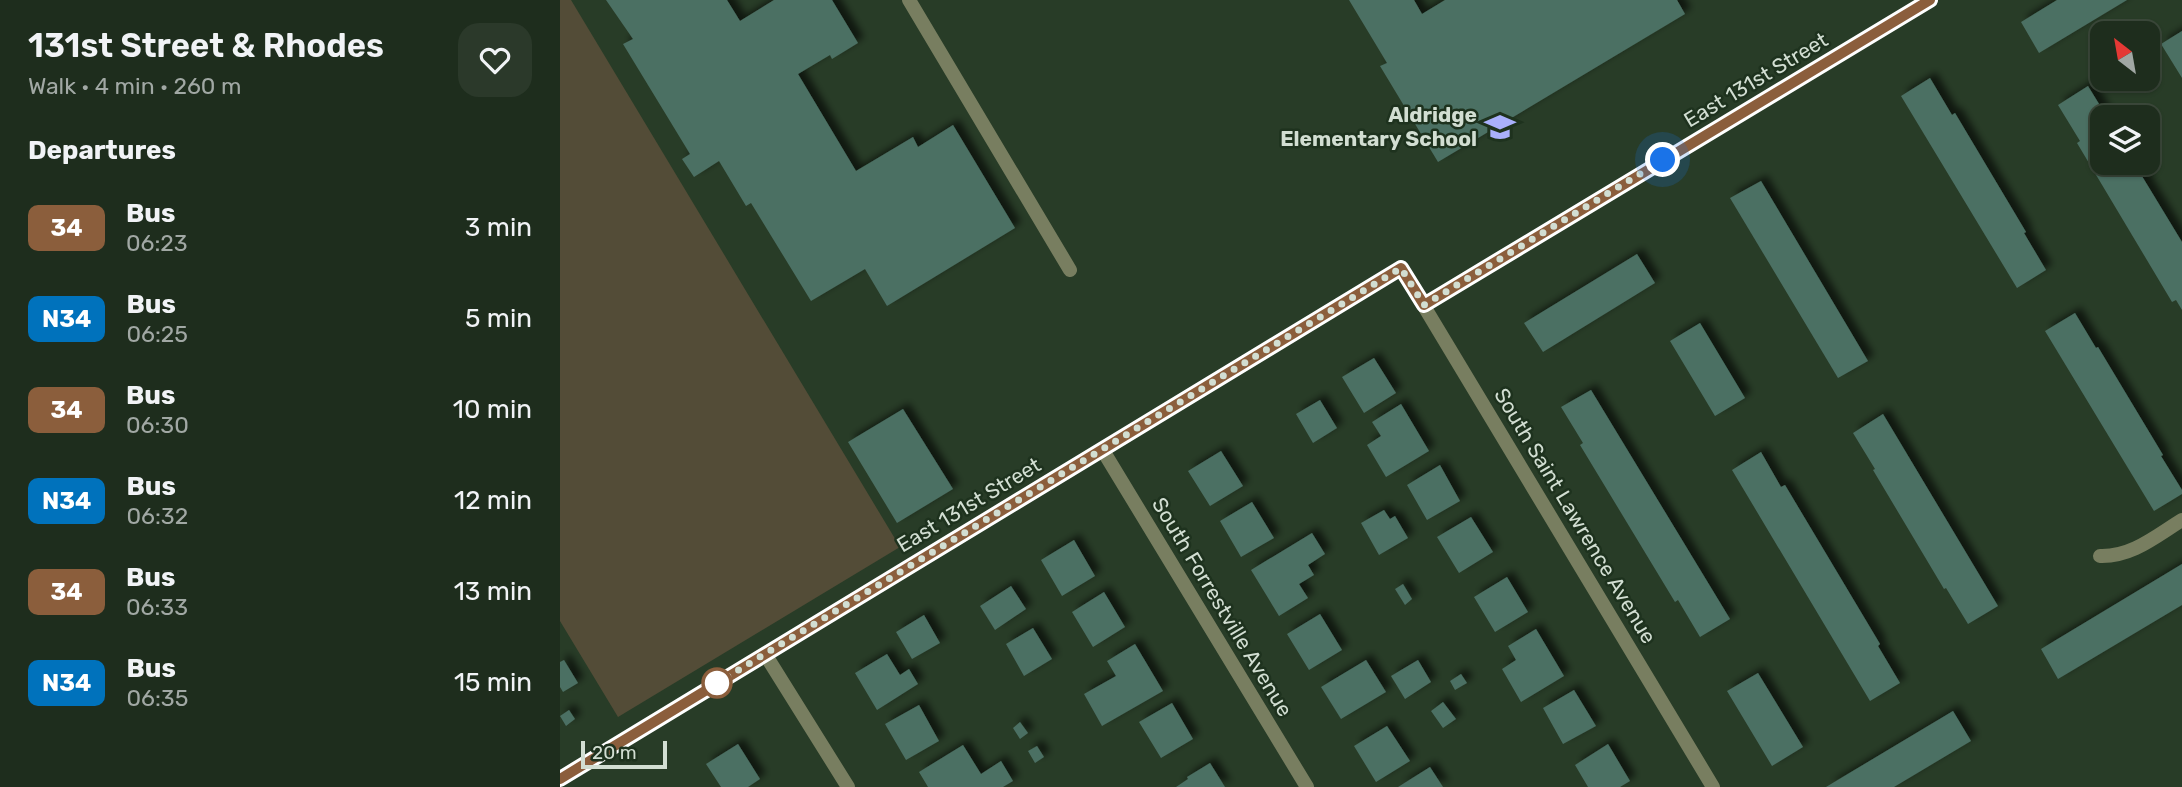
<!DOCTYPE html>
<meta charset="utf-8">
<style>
:root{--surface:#1e2d1d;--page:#2b392a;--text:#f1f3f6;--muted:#a1a8a4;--line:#3c493b}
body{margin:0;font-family:Rubik,sans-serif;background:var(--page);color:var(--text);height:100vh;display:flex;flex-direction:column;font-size:26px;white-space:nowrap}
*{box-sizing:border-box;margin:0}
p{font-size:23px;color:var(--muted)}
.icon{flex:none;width:38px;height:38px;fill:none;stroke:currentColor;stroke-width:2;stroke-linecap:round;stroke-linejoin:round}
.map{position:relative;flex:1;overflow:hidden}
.panel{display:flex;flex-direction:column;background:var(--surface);width:560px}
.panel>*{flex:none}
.badge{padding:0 14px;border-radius:10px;font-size:24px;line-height:46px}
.needle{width:46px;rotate:329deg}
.controls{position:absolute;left:1530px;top:21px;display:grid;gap:14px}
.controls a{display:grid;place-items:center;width:70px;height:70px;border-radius:14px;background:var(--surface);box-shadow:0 2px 5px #0004,0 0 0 2px var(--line);font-size:35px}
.scale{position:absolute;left:21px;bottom:18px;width:86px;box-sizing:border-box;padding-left:7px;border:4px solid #d2ded2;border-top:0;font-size:19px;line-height:24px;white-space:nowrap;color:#d2ded2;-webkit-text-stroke:5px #1e321e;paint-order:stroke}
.you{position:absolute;width:35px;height:35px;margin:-18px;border:5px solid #fff;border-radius:50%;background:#1a73e8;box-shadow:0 0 0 10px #1a73e833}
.map>.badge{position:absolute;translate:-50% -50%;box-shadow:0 0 0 4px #fff}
h2{padding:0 28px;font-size:26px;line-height:63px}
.round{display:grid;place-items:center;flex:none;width:74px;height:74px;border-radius:21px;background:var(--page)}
.headline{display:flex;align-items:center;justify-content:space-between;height:119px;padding:0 28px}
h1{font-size:33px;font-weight:600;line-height:52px}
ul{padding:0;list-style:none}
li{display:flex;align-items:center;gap:21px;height:91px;padding:0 28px}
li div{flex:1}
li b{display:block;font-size:26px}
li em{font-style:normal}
li .badge{min-width:77px;font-weight:700;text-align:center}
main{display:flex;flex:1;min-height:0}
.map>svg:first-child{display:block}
</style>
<main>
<section class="panel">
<div class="headline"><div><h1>131st Street &amp; Rhodes</h1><p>Walk · 4 min · 260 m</p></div><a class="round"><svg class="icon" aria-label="heart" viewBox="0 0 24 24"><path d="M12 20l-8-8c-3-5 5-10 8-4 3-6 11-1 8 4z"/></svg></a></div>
<h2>Departures</h2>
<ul>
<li><span class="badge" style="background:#8b5e3c;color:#fff">34</span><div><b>Bus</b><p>06:23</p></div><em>3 min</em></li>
<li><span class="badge" style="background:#0072bc;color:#fff">N34</span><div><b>Bus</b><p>06:25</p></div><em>5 min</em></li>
<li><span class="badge" style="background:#8b5e3c;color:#fff">34</span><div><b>Bus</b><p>06:30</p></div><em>10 min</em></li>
<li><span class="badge" style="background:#0072bc;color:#fff">N34</span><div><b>Bus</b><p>06:32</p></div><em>12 min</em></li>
<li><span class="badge" style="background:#8b5e3c;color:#fff">34</span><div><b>Bus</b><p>06:33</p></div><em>13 min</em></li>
<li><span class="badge" style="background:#0072bc;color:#fff">N34</span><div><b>Bus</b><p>06:35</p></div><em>15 min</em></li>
</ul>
</section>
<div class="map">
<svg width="1622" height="787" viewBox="0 0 1622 787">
<defs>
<filter id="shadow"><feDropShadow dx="6" dy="-6" stdDeviation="3.5" flood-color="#0009"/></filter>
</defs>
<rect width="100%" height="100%" fill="#283c27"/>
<path fill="#534c37" d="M0,0h11l329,547 -282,170 -58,-96z"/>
<path fill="#4c6f63" filter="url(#shadow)" d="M46,0h121l13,21 34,-21h58l26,43 -26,16 -2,-4 -32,19 58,97 57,-34 5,10 35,-22 62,103 -128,78 -22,-37 -54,32 -60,-98 -5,3 -27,-45 -25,16 -12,-18 8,-5 -67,-110 10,-5z
M789,0h65l8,14 23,-14h232l8,14 -247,148 -58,-96 7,-3z
M1497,0h70l-88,53 -18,-31z
M1622,31v47l-21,-34z
M1370,78l22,37 3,-2 71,119 -2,1 22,37 -29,18 -116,-192z
M1528,86l19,31h-5v46h32l48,79v68l-6,-10 -4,2 -95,-159 3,-2 -22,-36z
M1201,181l107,180 -30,17 -108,-180z
M1077,254l18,29 -112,69 -19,-29z
M1515,313l21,35 2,-1 65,108 -2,1 21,34v4l-28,17 -109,-180z
M1140,323l45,75 -30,18 -45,-75z
M814,358l22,35 -32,20 -22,-36z
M1031,390l139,229 -30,18 -22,-37 -3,2 -95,-157 3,-2 -22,-36z
M760,400l17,28 -24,15 -17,-29z
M841,404l28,47 -43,26 -19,-32 14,-9 -9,-14z
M343,409l50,80 -56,34 -49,-81z
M1323,414l115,192 -30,18 -22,-36 -2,1 -71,-119 2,-1 -22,-36z
M661,451l22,35 -33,20 -22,-35z
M1201,452l20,35 4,-2 95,159 -2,2 22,37 -30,18 -138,-231z
M880,465l20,36 -33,19 -20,-35z
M692,502l22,36 -33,19 -21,-36z
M824,510l6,9 5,-3 13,22 -29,17 -18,-32z
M911,517l22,35 -34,21 -22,-36z
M752,533l13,21 -17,11 6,10 -15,9 9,14 -29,18 -28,-46z
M514,540l21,36 -33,20 -21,-36z
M1622,564v41l-124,74 -17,-30z
M947,577l21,35 -33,20 -21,-35z
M843,584l9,15 -7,6 -10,-16z
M451,586l15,23 -31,21 -15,-24z
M544,592l21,35 -32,20 -21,-35z
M760,614l22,36 -33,20 -22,-36z
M364,615l16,28 -28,16 -16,-27z
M473,628l19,31 -28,17 -18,-32z
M976,629l28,47 -43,26 -19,-33 14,-9 -8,-14z
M575,644l28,47 -61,35 -18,-32 32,-18 -9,-15z
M327,654l13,21 9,-6 9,15 -41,26 -22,-37z
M4,660l14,23 -15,9 -3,-5v-25z
M806,660l20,32 -45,27 -20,-32z
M858,660l13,22 -26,17 -14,-23z
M1198,673l45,74 -31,19 -45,-75z
M901,674l6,9 -12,7 -5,-9z
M1014,690l22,36 -33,18 -20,-36z
M883,702l13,17 -13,9 -12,-17z
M612,703l21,36 -32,19 -22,-36z
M359,705l20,36 -33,19 -21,-36z
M9,710l6,9 -9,7 -6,-10z
M1393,711l18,30 -77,46h-68z
M460,722l8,11 -8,6 -7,-11z
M827,726l23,35 -34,21 -22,-36z
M178,744l22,35 -12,8h-27l-15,-23z
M1048,744l22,37 -10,6h-32l-13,-22z
M403,745l18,29 20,-13 12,20 -10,6h-75l-9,-15z
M477,746l7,11 -9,6 -7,-12z
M650,763l15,24h-49l12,-8 -1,-2z
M870,767l13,20h-45z"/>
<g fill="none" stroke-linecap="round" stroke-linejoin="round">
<path stroke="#787e60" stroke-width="14" d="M349,0l161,270
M1540,556c32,1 56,-20 82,-36"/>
<path stroke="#787e60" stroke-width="14" d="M864,305l506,-305
M542,449l205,338
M205,654l83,133
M0,779l841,-511 312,519"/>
</g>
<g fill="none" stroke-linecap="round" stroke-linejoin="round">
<g stroke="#fff" stroke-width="16">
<path id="line" d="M0,779l841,-511 23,37 506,-305"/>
</g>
<use href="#line" stroke="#8b5e3c" stroke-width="10"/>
<path stroke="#d2ded2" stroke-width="7" stroke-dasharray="0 12.6" d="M157,683l684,-415 23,37 239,-145"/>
</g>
<defs>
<g id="school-bare" transform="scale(2.415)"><path d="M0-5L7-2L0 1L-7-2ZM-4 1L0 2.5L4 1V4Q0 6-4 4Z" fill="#a9b0fc" stroke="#1e321e" stroke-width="2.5" paint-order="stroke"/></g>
</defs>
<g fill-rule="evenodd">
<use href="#school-bare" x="940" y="127"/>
</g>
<circle fill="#fff" stroke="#8b5e3c" stroke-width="3.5" cx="157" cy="683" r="14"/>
<g text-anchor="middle" stroke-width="5" stroke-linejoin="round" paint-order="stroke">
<g font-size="21" fill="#d2ded2" stroke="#1e321e">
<text transform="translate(1196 80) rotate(-31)" y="7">East 131st Street</text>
<text transform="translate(409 505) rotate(-31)" y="7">East 131st Street</text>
<text transform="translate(1015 516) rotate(59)" y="7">South Saint Lawrence Avenue</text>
<text transform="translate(662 607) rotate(59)" y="7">South Forrestville Avenue</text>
</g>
<g font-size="21" font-weight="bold" fill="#d2ded2" stroke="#1e321e" text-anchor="end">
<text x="917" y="122">Aldridge<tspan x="917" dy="24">Elementary School</tspan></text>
</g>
</g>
</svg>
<div class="controls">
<a><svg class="needle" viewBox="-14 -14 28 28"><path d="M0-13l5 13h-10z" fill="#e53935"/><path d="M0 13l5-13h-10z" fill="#a1a8a4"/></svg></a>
<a><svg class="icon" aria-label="layers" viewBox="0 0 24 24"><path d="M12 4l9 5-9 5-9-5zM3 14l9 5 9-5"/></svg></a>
</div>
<div class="scale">20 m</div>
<div class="you" style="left:1103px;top:160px"></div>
</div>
</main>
